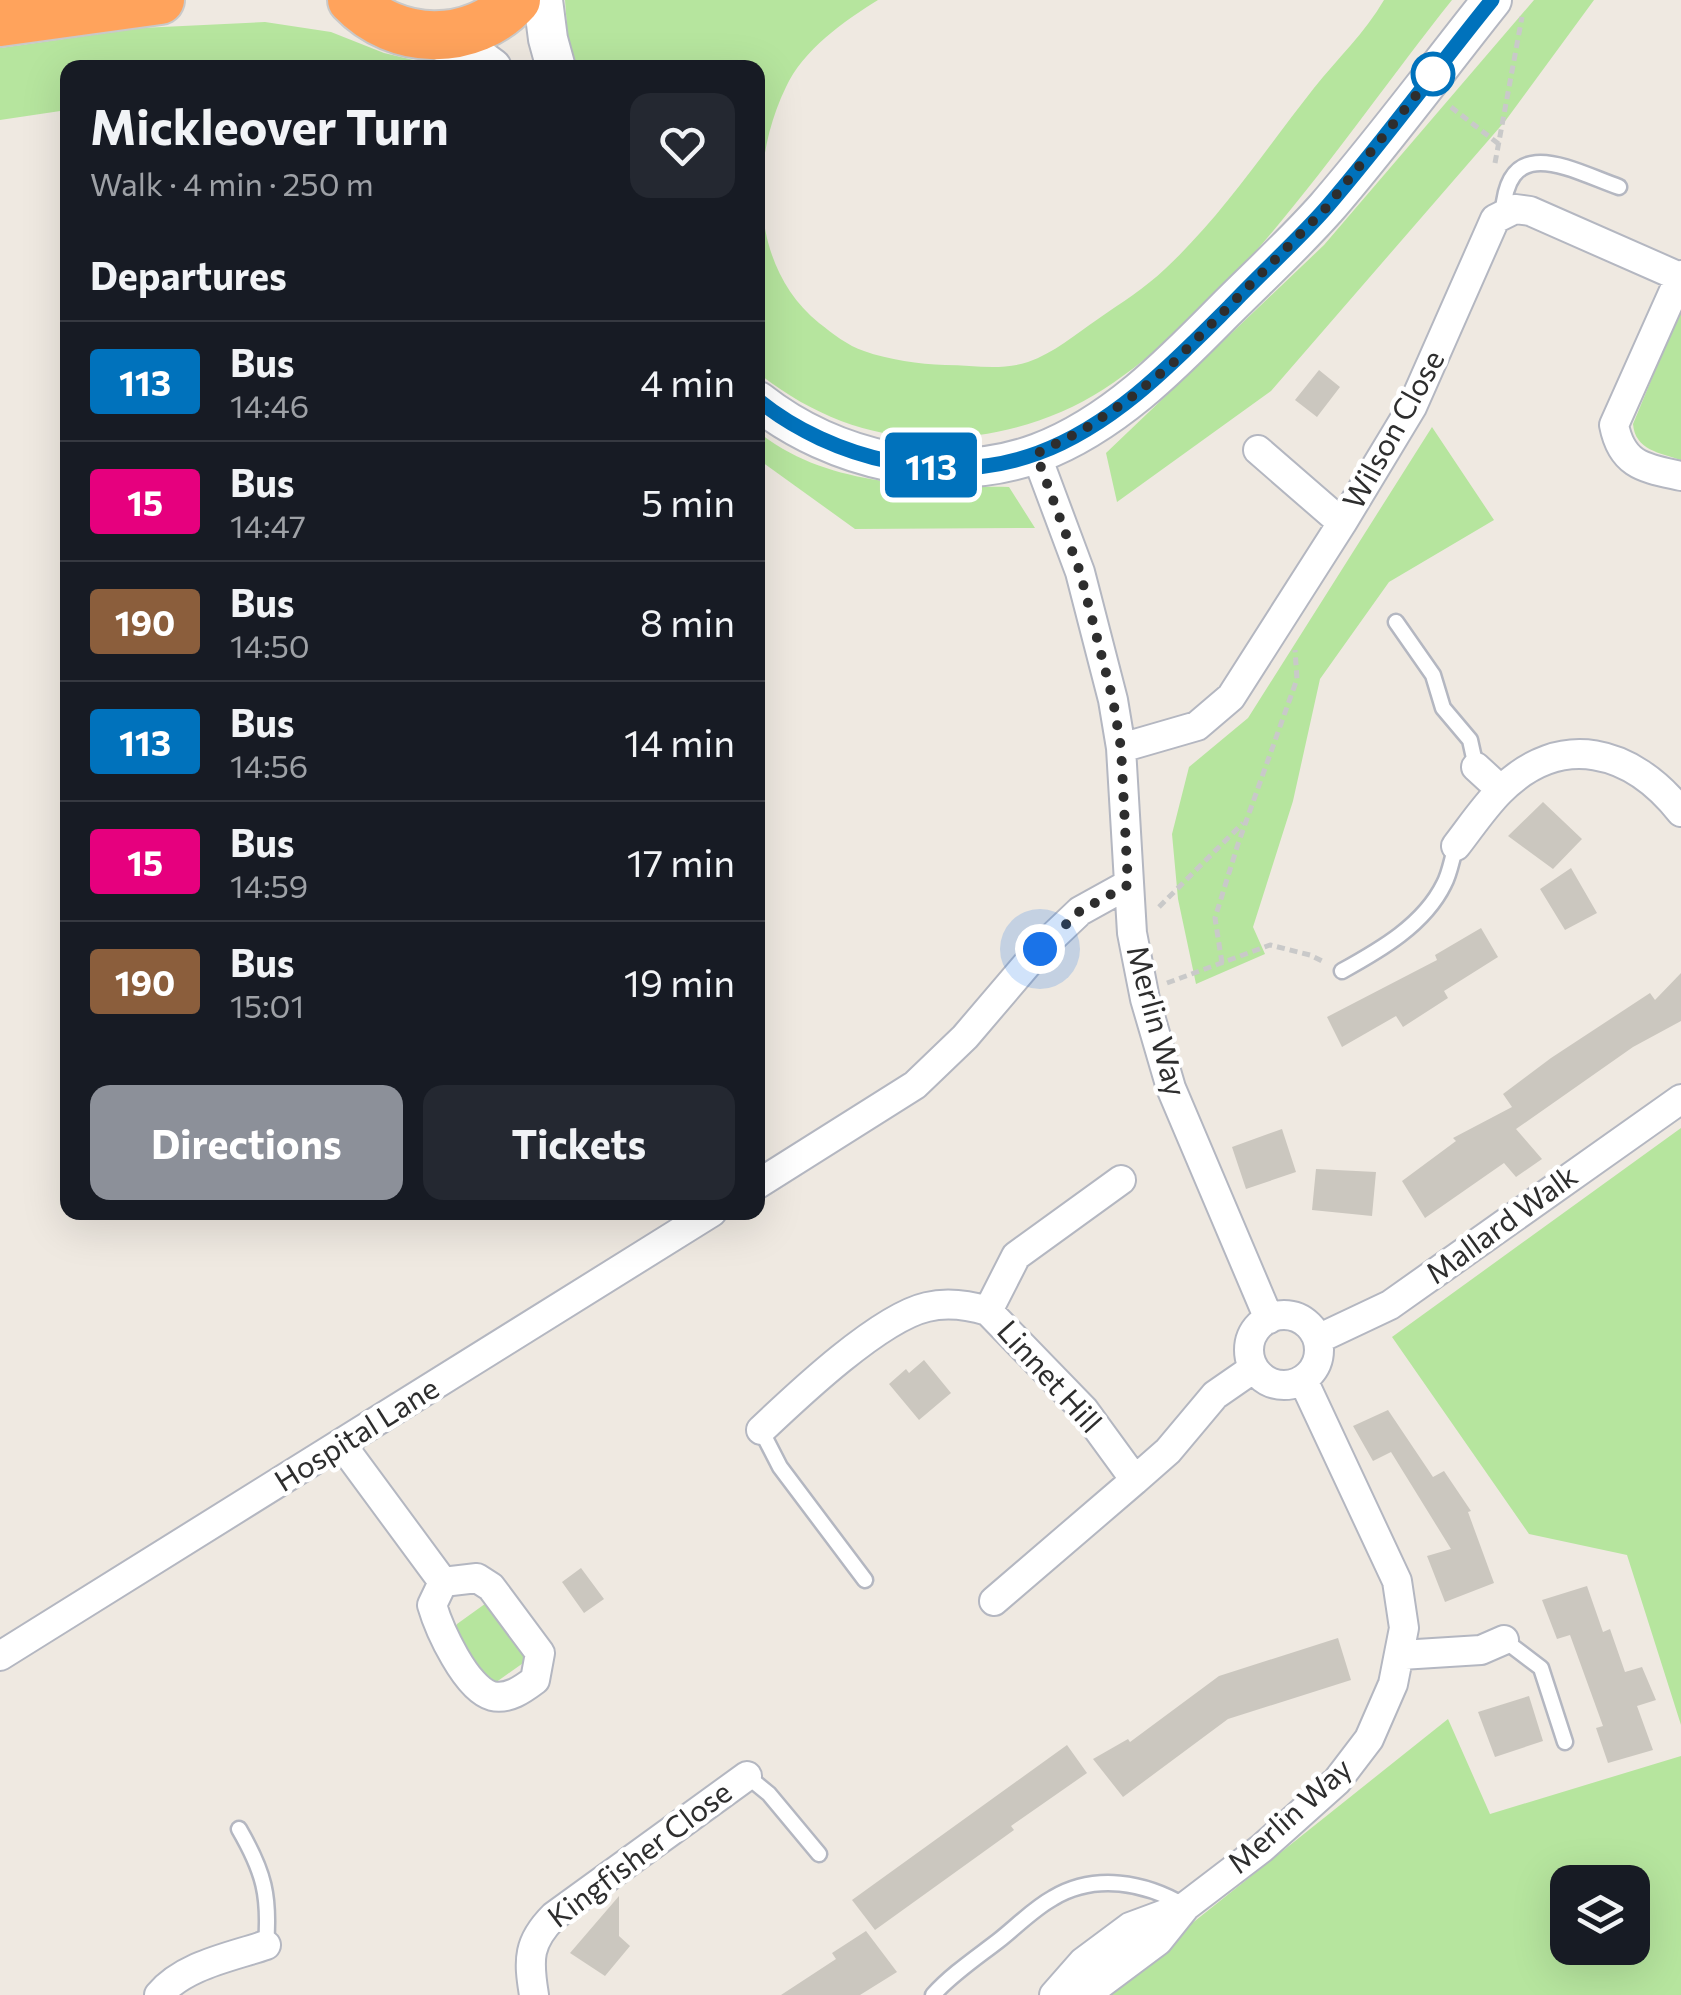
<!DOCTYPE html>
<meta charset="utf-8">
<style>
:root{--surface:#171b24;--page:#242831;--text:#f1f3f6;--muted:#9ea1a6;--line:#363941;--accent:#8c9099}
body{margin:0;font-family:Commissioner,sans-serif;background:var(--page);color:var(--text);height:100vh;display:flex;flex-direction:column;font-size:38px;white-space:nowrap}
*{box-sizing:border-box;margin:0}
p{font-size:32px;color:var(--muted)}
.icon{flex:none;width:55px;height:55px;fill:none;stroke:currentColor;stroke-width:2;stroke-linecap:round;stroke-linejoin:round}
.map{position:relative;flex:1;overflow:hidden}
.side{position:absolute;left:60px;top:60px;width:705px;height:1160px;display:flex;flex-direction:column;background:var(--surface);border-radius:20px;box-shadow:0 10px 40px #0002}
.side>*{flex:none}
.badge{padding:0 20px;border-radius:8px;font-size:35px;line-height:65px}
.controls{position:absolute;left:1550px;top:1865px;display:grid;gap:20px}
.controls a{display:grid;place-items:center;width:100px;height:100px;border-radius:20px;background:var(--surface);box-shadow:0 10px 40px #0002;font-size:50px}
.you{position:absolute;width:50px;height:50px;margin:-25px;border:8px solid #fff;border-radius:50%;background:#1a73e8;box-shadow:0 0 0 15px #1a73e833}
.map>.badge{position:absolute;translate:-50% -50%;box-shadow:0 0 0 5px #fff}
h2{padding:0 30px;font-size:38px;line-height:90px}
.round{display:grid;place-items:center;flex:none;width:105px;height:105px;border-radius:20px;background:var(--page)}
.head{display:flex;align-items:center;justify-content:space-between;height:170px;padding:0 30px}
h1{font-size:48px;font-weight:700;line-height:75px}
.action{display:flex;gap:20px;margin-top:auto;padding:20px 30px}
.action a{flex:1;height:115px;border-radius:20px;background:var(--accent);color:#fff;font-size:40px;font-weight:700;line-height:115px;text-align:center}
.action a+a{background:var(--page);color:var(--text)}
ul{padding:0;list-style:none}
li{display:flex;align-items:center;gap:30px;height:120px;padding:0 30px;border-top:2px solid var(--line)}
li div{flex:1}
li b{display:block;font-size:38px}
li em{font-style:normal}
li .badge{min-width:110px;font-weight:700;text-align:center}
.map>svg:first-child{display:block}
</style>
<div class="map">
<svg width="1681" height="1995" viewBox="0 0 1681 1995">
<rect width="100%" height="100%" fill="#efe9e1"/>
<path fill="#b6e59e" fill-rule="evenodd" d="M565,0h313c-34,21 -75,50 -92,87 -37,76 -36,180 33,236 13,10 29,23 45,28 25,9 55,13 81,14 29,0 55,6 83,-3 26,-9 48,-28 70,-43 23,-16 47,-31 67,-50 58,-54 100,-119 149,-181 23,-29 51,-55 70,-88h68c-104,130 -208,297 -348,389 -51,33 -113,50 -173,49 -66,-1 -122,-25 -173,-65v-305l-188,-1z
M1534,0h60l-88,120 -235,271 -154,111 -11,-49 218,-208z
M265,22l66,10 53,21 59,14 -375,1 -1,42 -67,10v-72l141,-20z
M1681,308v152c-21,-7 -46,-10 -48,-36z
M1432,427l62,93 -105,62 -69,97 -27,122 -40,126 12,27 -69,30 -18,-85 -6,-65 17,-67 59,-49z
M758,432c70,56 165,54 251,55l26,41 -180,1 -97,-70z
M1681,1128v597l-54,-170 -98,-21 -137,-197z
M489,1601l36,42 1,18 -31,22 -7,-1 -35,-50 4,-8z
M1448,1719l42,95 191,-58v239h-579zM1568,1882h64v66h-64z"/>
<path fill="#cbc7bf" d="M1319,370l21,17 -23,30 -22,-17z
M1543,802l39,37 -29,30 -45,-33z
M1571,868l26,45 -32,17 -25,-41z
M1481,928l17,29 -54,34 4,7 -45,29 -7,-11 -54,31 -15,-30 110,-57 -2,-5z
M1681,973v48l-48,26 -117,82 26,30 -26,18 -12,-14 -79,55 -23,-37 54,-40 -3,-3 59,-31 -9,-13 48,-36 99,-65 5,7z
M1282,1129l14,43 -50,17 -14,-42z
M1316,1169l60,3 -4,44 -60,-6z
M924,1360l27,33 -32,27 -30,-36 17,-15 3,4z
M1388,1410l45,67 11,-6 27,40 -3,1 26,71 -49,19 -18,-46 24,-7 -60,-97 -18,9 -20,-35z
M581,1568l23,31 -20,14 -22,-31z
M1587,1586l16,46 7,-3 15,43 17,-5 14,33 -19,6 16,44 -45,13 -12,-35 7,-2 -33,-91 -13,4 -15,-39z
M1338,1638l13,42 -123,39 -105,78 -30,-38 35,-20 2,3 89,-66z
M1529,1696l14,45 -48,16 -17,-45z
M1067,1745l20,28 -76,53 3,4 -139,100 -23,-30z
M619,1896v40l11,10 -25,30 -35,-23z
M866,1931l31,41 -37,23h-79l55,-36 -4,-6z"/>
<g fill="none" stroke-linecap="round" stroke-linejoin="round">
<g stroke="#b4b7c1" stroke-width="19">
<path id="lane" d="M1503,212c5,-80 68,-42 116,-25
M1396,622l37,53 10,33 27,32 6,27
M1342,971c38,-21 82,-46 102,-87 6,-11 8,-26 12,-38
M761,1430l19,37 85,113
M1504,1640l37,28 24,74
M747,1776l22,18 50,60
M239,1829c25,43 31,67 27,116
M933,1995c19,-21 43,-37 65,-54 18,-14 35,-32 55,-43 42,-25 92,-16 132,8"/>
</g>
<g stroke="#b4b7c1" stroke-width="32">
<path id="street" d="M1681,275l-67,150c8,41 31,43 67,51
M1258,450l84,73
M1036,454l44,118 33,128 8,48 11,185 13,66 26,89 98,231
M1121,748l76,-22 34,-29 111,-174 70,-116 83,-188 20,-10 15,2 150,66
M1476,767l25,23
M1456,846c14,-18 28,-39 44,-55 61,-61 132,-41 181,21
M758,1184l157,-99 50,-48 75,-88 40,-38 47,-26
M988,1311l28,-55 105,-76
M1249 1350a35 35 0 1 1 70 0a35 35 0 1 1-70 0Z
M1318,1339l72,-34 291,-206
M761,1430c37,-35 118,-112 166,-123 20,-5 41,-2 61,4l96,99 51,70 33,-29 47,-56 39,-27
M342,1445l101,137 34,-4 14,9 49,66 -5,27c-12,9 -27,20 -43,16 -26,-7 -53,-67 -60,-91l11,-23
M994,1601l141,-121
M1401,1655l80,-5 23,-10
M0,1656l712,-444
M159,1995c25,-30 72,-38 107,-50
M534,1995c-6,-36 -6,-53 20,-79l193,-140
M1054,1995l29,-33 47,-35 54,-20
M1076,1995l23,-10 59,-44 28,-35 76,-58 75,-67 32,-42 24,-55 11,-56 -7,-47 -94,-201"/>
</g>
<g stroke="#b4b7c1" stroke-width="42">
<path id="secondary" d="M543,0l5,39 8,29
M428,36l45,18 19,14
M758,401c75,59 188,86 280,52 74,-28 132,-87 186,-142 34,-34 70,-67 102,-103 58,-67 111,-139 166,-208"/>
</g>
<g stroke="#c9c9c9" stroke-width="52">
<path id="highway" d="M352,0c44,46 120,48 164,0
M0,22l160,-22"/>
</g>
<path stroke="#c9c9c9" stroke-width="5" stroke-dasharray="8 5" stroke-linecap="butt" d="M1451,107l49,38
M1495,163l27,-146
M1159,907l84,-84
M1222,963l-7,-45 23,-74 59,-165 -2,-29
M1167,983l103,-38 40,10 16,8"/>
<use href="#lane" stroke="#fff" stroke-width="14"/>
<use href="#street" stroke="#fff" stroke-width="28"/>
<use href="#secondary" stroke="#fff" stroke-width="38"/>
<use href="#highway" stroke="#ffa35c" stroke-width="48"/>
</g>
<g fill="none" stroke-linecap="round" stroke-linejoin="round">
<g stroke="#fff" stroke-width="22">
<path id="line" d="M758,400c74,60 188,87 280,53 76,-28 136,-91 192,-147 31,-33 66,-64 96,-98 58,-67 110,-139 166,-208"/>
</g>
<use href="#line" stroke="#0072bc" stroke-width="15"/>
<path stroke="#2e2e2e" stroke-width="10" stroke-dasharray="0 18" d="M1040,949l40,-38 48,-26 -7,-137 -8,-48 -33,-128 -44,-118 47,-24 45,-30 43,-35 154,-156 113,-141 -5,6"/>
</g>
<circle fill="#fff" stroke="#0072bc" stroke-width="5" cx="1433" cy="74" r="20"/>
<g text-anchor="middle" stroke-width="9" stroke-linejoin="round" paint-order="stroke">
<g font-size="30" fill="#2e2e2e" stroke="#fff">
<text transform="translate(1394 430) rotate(-61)" y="10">Wilson Close</text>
<text transform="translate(1156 1021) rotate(75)" y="10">Merlin Way</text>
<text transform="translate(1502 1225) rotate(-36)" y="10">Mallard Walk</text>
<text transform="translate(1049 1377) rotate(48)" y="10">Linnet Hill</text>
<text transform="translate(357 1435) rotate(-32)" y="10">Hospital Lane</text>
<text transform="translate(1290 1816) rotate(-42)" y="10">Merlin Way</text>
<text transform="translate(640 1855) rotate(-37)" y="10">Kingfisher Close</text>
</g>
</g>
</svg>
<div class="controls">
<a><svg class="icon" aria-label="layers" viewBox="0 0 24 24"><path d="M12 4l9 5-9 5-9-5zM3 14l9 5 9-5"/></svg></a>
</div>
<div class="you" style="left:1040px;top:949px"></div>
<b class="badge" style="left:931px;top:465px;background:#0072bc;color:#fff">113</b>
<section class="side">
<div class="head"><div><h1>Mickleover Turn</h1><p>Walk · 4 min · 250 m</p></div><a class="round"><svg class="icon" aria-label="heart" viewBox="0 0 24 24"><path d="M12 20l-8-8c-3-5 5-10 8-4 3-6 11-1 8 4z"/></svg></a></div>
<h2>Departures</h2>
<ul>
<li><span class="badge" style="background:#0072bc;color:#fff">113</span><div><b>Bus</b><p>14:46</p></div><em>4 min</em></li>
<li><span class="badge" style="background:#e6007e;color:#fff">15</span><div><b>Bus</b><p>14:47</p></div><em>5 min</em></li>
<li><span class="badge" style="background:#8b5e3c;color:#fff">190</span><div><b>Bus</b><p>14:50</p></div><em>8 min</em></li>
<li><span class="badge" style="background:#0072bc;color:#fff">113</span><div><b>Bus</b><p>14:56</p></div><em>14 min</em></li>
<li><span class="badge" style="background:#e6007e;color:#fff">15</span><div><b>Bus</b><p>14:59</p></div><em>17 min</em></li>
<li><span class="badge" style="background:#8b5e3c;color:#fff">190</span><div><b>Bus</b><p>15:01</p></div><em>19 min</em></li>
</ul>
<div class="action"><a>Directions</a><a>Tickets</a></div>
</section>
</div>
